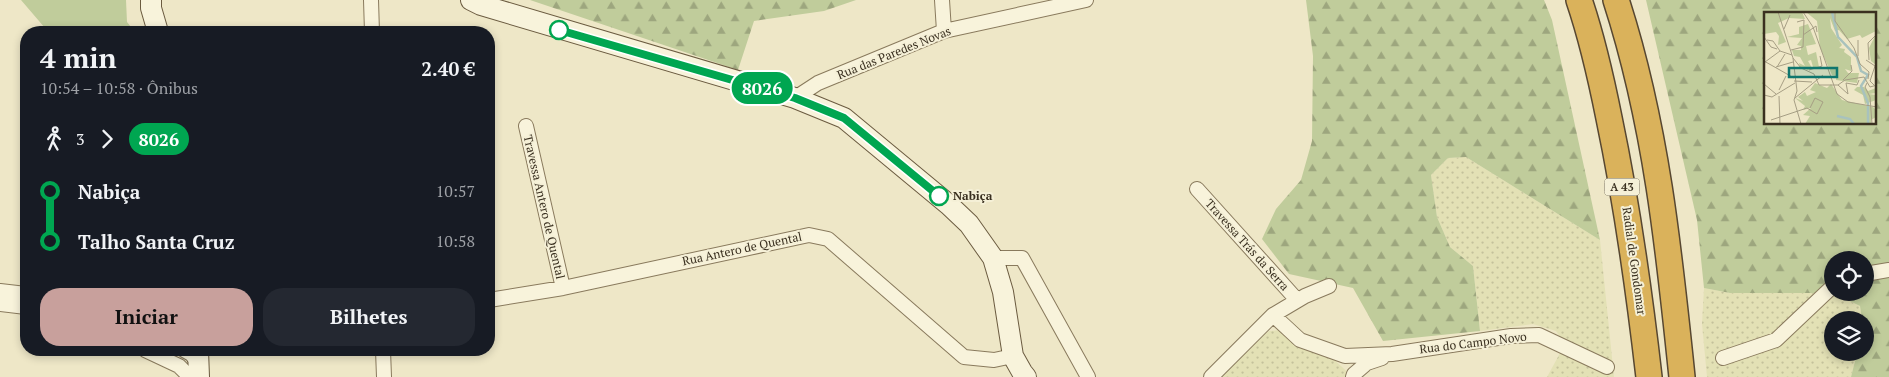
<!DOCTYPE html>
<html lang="pt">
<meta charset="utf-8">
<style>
:root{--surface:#171b24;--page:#242831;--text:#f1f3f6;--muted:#9ea1a6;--accent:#c8a09c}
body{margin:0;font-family:"PT Serif",serif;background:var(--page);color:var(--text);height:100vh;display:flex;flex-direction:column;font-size:19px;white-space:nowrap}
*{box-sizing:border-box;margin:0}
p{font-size:16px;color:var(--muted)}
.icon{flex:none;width:28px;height:28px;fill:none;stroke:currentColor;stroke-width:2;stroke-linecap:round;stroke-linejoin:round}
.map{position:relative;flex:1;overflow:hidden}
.panel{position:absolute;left:20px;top:26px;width:475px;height:330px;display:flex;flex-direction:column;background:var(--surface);border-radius:20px;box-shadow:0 2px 8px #0003}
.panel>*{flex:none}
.badge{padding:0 10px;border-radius:16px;font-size:18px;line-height:32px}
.controls{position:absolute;left:1824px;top:251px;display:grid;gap:10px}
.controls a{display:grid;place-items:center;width:50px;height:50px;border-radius:50%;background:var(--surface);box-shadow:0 2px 8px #0003;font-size:25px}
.map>.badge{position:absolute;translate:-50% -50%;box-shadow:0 0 0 2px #fff}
.legs{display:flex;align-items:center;gap:8px;height:55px;padding:0 20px;font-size:16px}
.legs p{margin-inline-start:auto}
.overview{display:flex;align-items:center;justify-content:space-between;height:85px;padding:0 20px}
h1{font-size:28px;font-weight:800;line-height:38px}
.cta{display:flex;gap:10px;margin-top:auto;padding:10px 20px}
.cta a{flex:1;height:58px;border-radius:20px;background:var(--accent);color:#111;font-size:20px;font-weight:800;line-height:58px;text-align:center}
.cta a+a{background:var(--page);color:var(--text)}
ul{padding:0 20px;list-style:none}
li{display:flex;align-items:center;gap:18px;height:50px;font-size:19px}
li i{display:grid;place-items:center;width:8px;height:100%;margin:0 6px;background:currentColor}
li i::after{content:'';width:12px;height:12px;margin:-6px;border:4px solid;border-radius:50%;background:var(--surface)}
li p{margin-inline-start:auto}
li:first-child i{background:linear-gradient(#0000 50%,currentColor 0)}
li:last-child i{background:linear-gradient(currentColor 50%,#0000 0)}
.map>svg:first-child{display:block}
</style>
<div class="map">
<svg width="1889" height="377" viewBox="0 0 1889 377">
<defs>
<pattern id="farmland-dots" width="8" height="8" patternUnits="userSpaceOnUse" patternTransform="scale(1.25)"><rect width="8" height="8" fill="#e3e1b5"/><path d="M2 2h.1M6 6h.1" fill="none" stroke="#c4c19b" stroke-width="1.8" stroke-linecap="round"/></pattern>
<pattern id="forest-firs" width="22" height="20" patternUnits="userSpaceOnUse" patternTransform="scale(1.25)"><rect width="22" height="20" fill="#c0cc9b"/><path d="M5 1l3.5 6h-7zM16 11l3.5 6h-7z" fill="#9da67e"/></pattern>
</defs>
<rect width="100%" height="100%" fill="#eee7c7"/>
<path fill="url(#farmland-dots)" d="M1466,157l134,83 14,137h-67l18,-33 -9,-13 -23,-7 -53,7 -7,-65 -23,-19 -13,-30 -6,-42 17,-17z
M1704,288l26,5h103l27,13 2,14h-30v32l25,1 -6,24h-144l-5,-53z
M1281,330l49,26 23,21h-133l22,-24 27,-22z"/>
<path fill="#c0cc9b" d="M21,0h105l1,22 8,10h-34l-56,-4z"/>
<path fill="url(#forest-firs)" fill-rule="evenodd" d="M530,0h326l-32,11 -70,10 -16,49z
M1306,0h238l8,20 48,220 -134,-83 -18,1 -17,17 6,42 13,30 23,19 7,65 -97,10 -30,-53 -64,-14 -27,-35 14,-30 25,-29 11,-39 1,-85z
M1646,0h243v377h-38l6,-24 8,-1v-32h-3l-2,-14 -27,-13h-103l-26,-5 -7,-68zM1765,14h110v110h-110zM1832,260h33v32h-33z"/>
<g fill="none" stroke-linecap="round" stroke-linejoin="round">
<g stroke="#897a5d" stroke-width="16">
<path id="minor" d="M371,0l1,32
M942,0l2,31
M795,98l23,-15 126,-52 142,-31
M526,126l37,162
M1197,189l100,111
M993,258h29l66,119
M1865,274l24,-4
M0,291l26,3
M489,300l74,-12 246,-53 19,4 136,118 30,3 19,-4
M0,304l26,3
M1273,315l27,25 45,16 47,-2 119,-18 28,-1 68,32
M145,350l34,16 11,11
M184,350l7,4 7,8
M383,350l1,27
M1723,358l53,-18 56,-53
M1211,377l62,-62 32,-19 24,-10
M1353,377l1,-3 13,-11 15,-5"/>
</g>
<g stroke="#6b5b40" stroke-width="22">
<path id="secondary" d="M151,0v8l7,24
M471,0l10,5 314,93 49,20 105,87 20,19 24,34 10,34 10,64 9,16 4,5
M198,350l1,27"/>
</g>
<g stroke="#574731" stroke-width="28">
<path id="motorway" d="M1579,0c13,38 22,78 30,118 18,86 30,172 40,259
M1616,0c40,123 53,250 66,377"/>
</g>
<use href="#minor" stroke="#f8f3db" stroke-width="14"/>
<use href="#secondary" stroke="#f8f3db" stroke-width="20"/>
<use href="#motorway" stroke="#dab25b" stroke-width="25"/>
</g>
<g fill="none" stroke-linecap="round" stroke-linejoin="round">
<g stroke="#fff" stroke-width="11">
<path id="line-1" d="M559,30l236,68 49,20 95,78"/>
</g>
<use href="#line-1" stroke="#00a651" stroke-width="8"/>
</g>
<g fill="#fff" stroke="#00a651" stroke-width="2.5">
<circle cx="559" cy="30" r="9"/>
<circle cx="939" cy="196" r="9"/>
</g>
<g text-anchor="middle" stroke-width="4" stroke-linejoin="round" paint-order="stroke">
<rect fill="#f5f0d7" stroke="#726a57" stroke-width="1" x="1604.5" y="178.5" width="35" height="17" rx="4"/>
<g font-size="11" font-weight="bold" fill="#3a3020">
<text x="1622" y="191">A 43</text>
</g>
<g font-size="12" fill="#3a3020" stroke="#f5f0d7">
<text transform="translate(894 53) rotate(-22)" y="4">Rua das Paredes Novas</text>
<text transform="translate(544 207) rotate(77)" y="4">Travessa Antero de Quental</text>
<text transform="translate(1247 245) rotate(48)" y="4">Travessa Trás da Serra</text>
<text transform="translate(742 249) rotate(-12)" y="4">Rua Antero de Quental</text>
<text transform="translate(1634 261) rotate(82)" y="4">Radial de Gondomar</text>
<text transform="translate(1473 343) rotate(-7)" y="4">Rua do Campo Novo</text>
</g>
<g font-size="12" font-weight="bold" fill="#3a3020" stroke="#f5f0d7" text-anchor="start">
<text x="953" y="200">Nabiça</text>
</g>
</g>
<g transform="translate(1764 12)">
<rect width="112" height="112" fill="#eee7c7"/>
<path d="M0,0h38l3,7 -16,-1 -11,5 8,19 -8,3 1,-9 -3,-4 -12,2zM42,0h70v19l-14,7 -2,-3 -13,4 -8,-9 -4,1 -5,-13 1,10 11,17 -3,3 6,1 -1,3 7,5v14l-6,-2 3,4h11l-2,10 -21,-3v-4l-4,-1 -12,-27 -3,-27zM44,12l8,20 -10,2 2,9 8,-3 3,15h-6l-2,-7 -3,1 4,7 -4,2 -8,-3 -1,-4 6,3 -5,-9 -6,-1 -2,-6h9v-4l-4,-1 5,-7 -15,-1 12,-3v-7zM112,22v31l-5,-4 -2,-13zM51,71l12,5 4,-4 11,16 31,7 3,3v7l-5,3v4h-66l5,-8 -7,-1 8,-7 -8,2 2,-4 -10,-8 8,3 -5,-4 7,-5 2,4 9,-4 -6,-2zM93,75h7l4,4 8,-3v5l-7,1 7,1v5l-11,4 -2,-9 -9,-5z" fill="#c0cc9b"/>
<path fill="none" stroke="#a8c2bd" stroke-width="2.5" d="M68,0l6,25 19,20 4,14 7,4 -7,11 7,17v21M73,104l13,3 4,5"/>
<path fill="none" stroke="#a69e84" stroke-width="1" d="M14,0l15,46 4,33 -3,9 7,24M39,0l10,15 24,67 11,8 29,5M71,0v9l19,27 6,16 9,8 -1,7M20,17l6,-14M39,23l13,-9 1,6M0,25l7,10 6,2M3,28l6,1 7,10 12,4M94,28v16M27,38l12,-3 1,-27 -7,2M29,46l8,10 13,6 5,11h19l7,-5 19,-3 6,10 7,-2M102,48l9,6 -5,15 4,4M105,48l-1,-17 9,-9M0,49l30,17M1,50l15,-11M12,55l17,-5M13,55l8,-13M45,58l13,-4 -2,-10M79,68l9,-9 -1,-6M30,69l18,1M103,71l-2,4 5,10 2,27M0,72l12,10M74,73l10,9 -2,-11 11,2 2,-5M15,78l7,-14M0,83l8,2 23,-14M15,84l1,28M31,86l28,-23M7,108l36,-12 10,6 6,-12 -8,-4 -5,10"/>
<path fill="#0f766e" fill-opacity="0.15" stroke="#0f766e" stroke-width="2.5" d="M25,56h48v9h-48z"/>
<rect width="112" height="112" fill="none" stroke="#3a3020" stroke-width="2.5"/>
</g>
</svg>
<div class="controls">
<a><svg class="icon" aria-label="locate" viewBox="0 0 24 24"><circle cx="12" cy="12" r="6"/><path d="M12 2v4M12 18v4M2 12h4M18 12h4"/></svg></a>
<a><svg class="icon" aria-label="layers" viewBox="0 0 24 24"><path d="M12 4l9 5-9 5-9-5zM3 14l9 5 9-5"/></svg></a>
</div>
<b class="badge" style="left:762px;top:88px;background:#00a651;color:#fff">8026</b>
<section class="panel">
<div class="overview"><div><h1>4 min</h1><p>10:54 – 10:58 · Ônibus</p></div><b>2.40 €</b></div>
<div class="legs"><svg class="icon" aria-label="walk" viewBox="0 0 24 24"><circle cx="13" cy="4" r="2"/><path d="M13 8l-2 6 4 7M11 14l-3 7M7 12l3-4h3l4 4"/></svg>3<svg class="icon" aria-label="forward" viewBox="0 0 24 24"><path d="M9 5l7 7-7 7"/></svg><b class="badge" style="background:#00a651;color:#fff">8026</b></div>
<ul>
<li><i style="color:#00a651"></i><b>Nabiça</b><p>10:57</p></li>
<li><i style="color:#00a651"></i><b>Talho Santa Cruz</b><p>10:58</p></li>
</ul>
<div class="cta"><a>Iniciar</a><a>Bilhetes</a></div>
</section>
</div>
